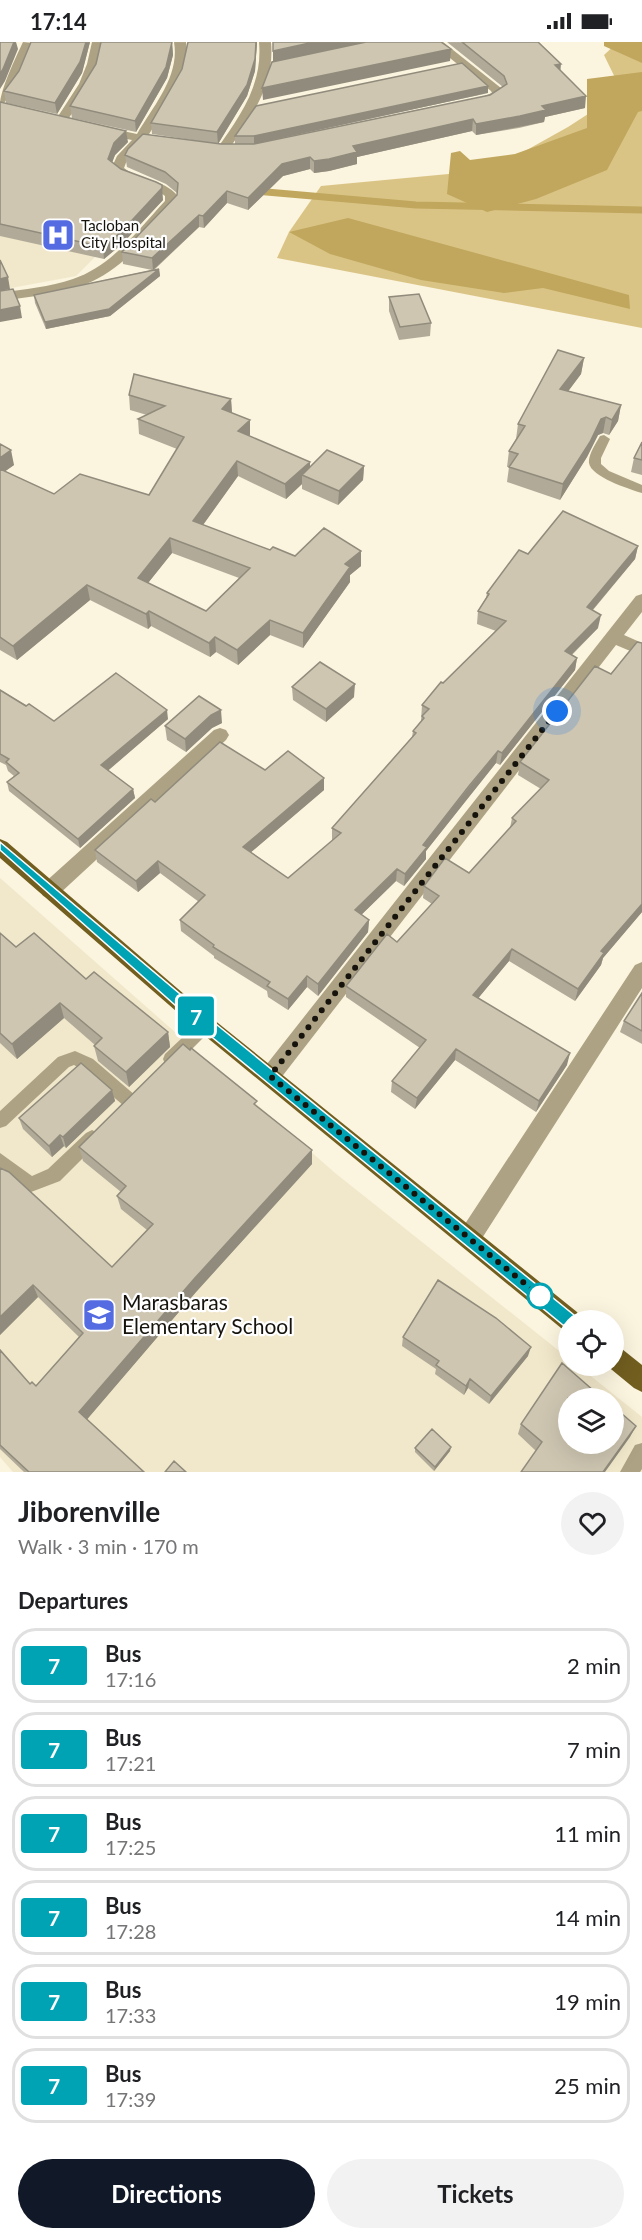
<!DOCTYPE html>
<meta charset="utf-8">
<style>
:root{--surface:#fff;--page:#f2f2f2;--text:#202124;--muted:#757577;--line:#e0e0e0;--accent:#111827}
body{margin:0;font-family:Lato,sans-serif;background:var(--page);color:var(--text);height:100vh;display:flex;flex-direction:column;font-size:22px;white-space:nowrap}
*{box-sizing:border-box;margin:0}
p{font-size:20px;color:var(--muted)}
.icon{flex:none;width:33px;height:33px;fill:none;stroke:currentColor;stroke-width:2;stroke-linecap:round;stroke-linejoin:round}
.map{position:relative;height:1430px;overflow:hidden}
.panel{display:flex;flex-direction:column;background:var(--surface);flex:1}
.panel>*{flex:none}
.badge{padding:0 12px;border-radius:4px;font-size:21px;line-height:39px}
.fabs{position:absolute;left:558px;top:1268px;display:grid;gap:12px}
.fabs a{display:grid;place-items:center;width:66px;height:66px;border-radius:50%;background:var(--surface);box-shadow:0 6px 24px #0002;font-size:30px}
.you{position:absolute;width:30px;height:30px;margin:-15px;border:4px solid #fff;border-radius:50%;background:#1a73e8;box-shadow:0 0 0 9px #1a73e833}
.map>.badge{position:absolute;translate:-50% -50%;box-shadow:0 0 0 3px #fff}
h2{padding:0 18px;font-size:22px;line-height:54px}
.round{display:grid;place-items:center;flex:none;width:63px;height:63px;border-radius:32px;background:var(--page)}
.summary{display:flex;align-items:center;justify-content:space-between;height:102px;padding:0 18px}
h1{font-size:28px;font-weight:700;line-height:45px}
.cta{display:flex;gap:12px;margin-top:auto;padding:12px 18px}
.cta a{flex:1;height:69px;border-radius:36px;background:var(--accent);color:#fff;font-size:24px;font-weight:700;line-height:69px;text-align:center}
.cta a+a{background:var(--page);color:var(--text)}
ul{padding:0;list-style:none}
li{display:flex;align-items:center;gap:18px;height:75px;margin:0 12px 9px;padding:0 6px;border:3px solid var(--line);border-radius:24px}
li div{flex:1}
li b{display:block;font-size:22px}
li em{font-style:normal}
li .badge{min-width:66px;font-weight:700;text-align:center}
.status{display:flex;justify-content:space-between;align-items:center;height:42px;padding:0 30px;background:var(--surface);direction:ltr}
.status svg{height:16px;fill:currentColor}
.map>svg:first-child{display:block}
</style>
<div class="status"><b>17:14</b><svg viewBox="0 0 49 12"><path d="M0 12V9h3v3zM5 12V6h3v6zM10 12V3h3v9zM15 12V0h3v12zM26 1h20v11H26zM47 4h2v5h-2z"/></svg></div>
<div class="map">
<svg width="642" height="1430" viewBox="0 0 642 1430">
<rect width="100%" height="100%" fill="#fbf4de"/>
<path fill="#f1e7ca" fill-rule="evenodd" d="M0,105l158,47 -82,82 -76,14z
M0,836l335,295 233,185v7h9l65,52v55h-629l-13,-15zM568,1356h46v45h-46z"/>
<path fill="#dac485" d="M618,0h24v286l-365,-70 12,-26 32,-46 170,-16 77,-43 54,-35 -18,-37z"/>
<path fill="#c0a75d" d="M604,0h38v21l-38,-17z
M642,30v39l-4,1 -31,58 -71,29 -49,13 -40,-18 4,-41 9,-2 10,9 45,-6 72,-26v-49z
M348,176l281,77 1,14 -87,-21 -39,5 -83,-13 -91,-26 -41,-22z"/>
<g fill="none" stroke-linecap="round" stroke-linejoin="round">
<path stroke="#c0a75d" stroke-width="7" d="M255,149l161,14 226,5"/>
<path fill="#ada283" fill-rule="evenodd" d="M604,393l6,4 -9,19v6l8,7 33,14v8c-13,-4 -51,-16 -53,-30 -1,-8 7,-20 11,-27z
M206,976l5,2 3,5 -3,5 -34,34 -6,2 -6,-2 -2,-5 2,-5 36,-34z
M75,1009l18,8 43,37 2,5 -2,5 -6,2 -6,-2 -43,-37 -7,-4 -5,2 -63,59 -6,2v-17l58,-54z
M92,1088l6,3 2,5 -2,5 -38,38 -29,11 -24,-12 -7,-8v-19l32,23 16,-7 38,-36z
M642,1401v26l-2,3h-20l15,-27z"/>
<path fill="#ada283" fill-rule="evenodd" d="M23,0l11,1 -15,39 -15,21 -4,2c0,-15 16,-48 23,-63z
M92,0h12l-5,22 -8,20 -26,40h-8l-2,-3 24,-37 8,-20z
M174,0h12c5,35 -21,65 -38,94l19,3 2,3 -6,4 -19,-4 -17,18 -3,8c16,13 39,11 53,27v7c-23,30 -55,68 -91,82 -28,10 -57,13 -86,17v-8c24,-4 50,-6 73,-14 39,-13 65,-49 92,-78v-5l-4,-3 -36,-13 -14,-11 6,-13 15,-16 -32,-6 -2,-3 6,-4 33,7c17,-29 43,-58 37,-92z
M259,0h12c4,44 -20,76 -45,111h-8l-2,-3c24,-34 47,-65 43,-108z
M430,0h13l58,46 3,7 -2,2 -21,8 -4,-2v-4l15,-6 -1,-2z
M642,552v18l-18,23 18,8v13l-26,-11 -339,438 -7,3 -7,-3 -4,-7 4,-7 373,-473z
M220,686l6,2 3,5 -3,5 -169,156 -7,2 -7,-2 -3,-6 3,-6 171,-154z
M642,920v26l-165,258 -8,3 -8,-3 -3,-8 3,-8 174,-265z"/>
<path fill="#725e1f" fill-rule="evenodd" d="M0,797l7,3 206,177 364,293 4,8h-13v11l-7,-3 -362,-297 -199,-173z
M614,1303l8,4 20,16v27l-8,-4 -28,-23h8z"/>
</g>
<path fill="#b1aa98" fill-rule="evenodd" d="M31,0h59l-8,31 -25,41 -51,-11 -2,-12 15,-20z
M101,0h71l1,13 -6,23 -31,54 -64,-14 -2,-12 26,-42z
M188,0h69l-2,29 -8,25 -29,48 -66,-10 -1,-11 31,-54z
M447,0h91l22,29 25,37 -40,9 -1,5 -25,6 -43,7 -4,-4 -115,26v7l-28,7 -15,2 -4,-4 -27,7 -35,34 -21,-7 -23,25 -5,-1 -45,43 5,-1 1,7 -50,40 -64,13 -11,-26 -1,-8 118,-25 -29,-6 -1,-12 55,-57v-2l-11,-9 -39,-17 -2,-12 96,-11h33l236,-49 13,-8z
M488,51l-234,51h-19v-8z
M0,60l128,40 -13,13 -3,7 51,38 -41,44 -18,15 -104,-23z
M389,255l42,26 -1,13 -31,4 -10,-29z
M584,316l-3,16 -13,17 53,14 -3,16 -9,14 -6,-2 -5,2 -11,22 -27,43 -53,-18 2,-15h-2l2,-16 7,-12 2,-15z
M129,353l102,4 1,14 18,22 -1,1 61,31 54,-1 -1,14 -25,25 -36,-16v-5l-16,15 -48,-23 -35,49 67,25 25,6 66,10 -11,9v7l-47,66 -33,-13 -32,30 -22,-13 -6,5 -59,-31 -3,3 -58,-29 -73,60 -17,-10v-206l14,21 -9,6 49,23 95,1 28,-46 -38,-15 -1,-15 9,-4 -17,-5zM172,511l67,25 -33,33 -58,-28z
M642,400v33l-11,-3 3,-14z
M638,504l-3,13 -42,51 5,18 -26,27 5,3 -2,12 -75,95 -4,-2 -28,35 -42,53v8l-22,27 -8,-5 -35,34 8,5 -1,12 -50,64 -11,-9 -19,23 -20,-13 -1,-6 -53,-33v-2l-33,-25 -1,-11 19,-18 -39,-29 -22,19 -41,-30 -2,-12 60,-48 110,-32 59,20 -73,62 37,26 45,-38h-1v-12l80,-91 1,-6 8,-10 1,-16 21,-22 53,-52 -19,-7 1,-13 8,-13 1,-5 41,-39z
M642,601v269l-39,46 -2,7 -26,36 -66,-40 -31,37 89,67 -31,47 -81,-52 -40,49 -24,-17 1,-11 28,-33 -74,-51v-11l51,-44 35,-38 -9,-6 1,-12 45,-13 41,-45 2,-10 29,-29 -23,-14 2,-13z
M292,645l62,10 -28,25 -33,-22z
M0,648l54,31 114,-2 -60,51 25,19 2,9 -55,50 -71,-57 -2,-9 7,-6 -6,-5 -2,-6 -6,-3z
M222,681l-10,5 -26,24 -19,-12 -2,-14z
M0,891l16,14 70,32 82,53 2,15 -41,40 -31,-26 -4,-15 1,-1 -31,-27 -47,41 -17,-16z
M642,951v51l-22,-12 4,-11z
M112,1048l3,11 -49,47 -2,-2 -12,11 -29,-28 -4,-11z
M257,1064l55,44v14l-116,128 -109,127 57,53h-120l-24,-23v-99l30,34 6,2 43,-49 -41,-40 -38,38v-167l112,99 35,-37 -26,-21 -4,-13 4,-4 -38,-31 -4,-14z
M403,1295l125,19 -39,48 -21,-16 -4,7 -29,-21 1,-5 -34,-23z
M521,1382l109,13 -94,14 -18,-17z
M415,1406l35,3 -16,20 -19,-19z"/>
<path fill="#908b7c" d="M14,0h2l2,7 -13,32 -5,8v-15z
M86,0h4l-8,31 -25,41 -2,-11z
M172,0l1,13 -6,23 -31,54 -1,-11z
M256,0h1l-2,29 -8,25 -29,48 -1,-12z
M314,0h53l-94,20v-11z
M451,7l-1,12 -187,39 -1,-12z
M561,22l-1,11 -5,-10z
M488,44v7l-234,51v-8z
M586,54l-1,12 -40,9 -1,5 -68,13v-11l66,-18z
M473,77l-1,12 -115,26v7l-28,7 -15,2v-12l39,-15z
M126,89l2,11 -13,13 -6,16 -1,-12 6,-16z
M310,115v12l-27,7 -35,34v-12l34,-34z
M162,143l1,15 -41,44 -18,15 -1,-12z
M227,149v12l-23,25 -1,-12z
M199,173v12l-46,43 -1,-12z
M159,227l1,7 -50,40 -64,13 -1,-7z
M8,235l2,12 -10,2v-12z
M20,264l2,12 -22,4v-12z
M584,316l-3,16 -23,31 2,-16z
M231,357l1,15 -10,-5z
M621,363l-3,16 -9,14 3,-15z
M606,375l-3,16 -5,2 -11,22 -27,43 3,-16 38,-65z
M250,378v15l-11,11 -1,-15z
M11,408l3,15 -14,10v-17z
M237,419l1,15 -43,60 -2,-15z
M310,420v15l-8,-2v9l-16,15 -1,-15z
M364,424l-1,14 -25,25 1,-14z
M170,496l2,15 -32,40 -2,-15z
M638,504l-3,13 -51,61 3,-13z
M361,509v15l-11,9v7l-47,66v-15l42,-69z
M87,543l3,15 -73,60 -4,-14z
M149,569l2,15 -3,3 -2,-15z
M601,573l-3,13 -36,36 3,-13z
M270,578v15l-32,30 -1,-15z
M215,595l1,15 -6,5 -1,-14z
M577,616l-2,12 -75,95 2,-12z
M355,642l-1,13 -28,25v-13z
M167,668l1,9 -65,56 -2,-10z
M221,668l1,13 -10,5 -26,24 -1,-13 26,-24z
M498,709l-2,12 -70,88v8l-22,27 1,-12 18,-29z
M324,736v12l-81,69v-12z
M133,747l2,9 -55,50 -2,-9z
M158,819l2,12 -22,19 -2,-11z
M397,827l-1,12 -42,41 1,-12z
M642,862v8l-39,46 -2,7 -26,36 3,-12 23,-38z
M369,878l-1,12 -50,64v-12z
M512,907l-3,12 -38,46 2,-12z
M307,934v11l-19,23v-11z
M60,961l4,15 -47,41 -5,-15z
M168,990l2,15 -41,40 -3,-15z
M456,1007l-1,11 -40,49 2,-11z
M570,1011l-3,12 -31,47 3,-11z
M112,1048l3,11 -49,47 -3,-11z
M60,1093l4,11 -12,11 -3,-11z
M312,1108v14l-116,128 -112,131 -5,-11 115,-133z
M33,1243l5,12 -38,38v-18z
M531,1305l-3,9 -39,48 2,-8z
M470,1337l-2,9 -4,7 2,-9z
M636,1384l-6,11 -25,35h-2z
M451,1405l-1,4 -16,20 1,-4z"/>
<path fill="#cec6b1" stroke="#908b7c" stroke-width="1.5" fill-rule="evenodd" d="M0,0h14l-11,27 -3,5z
M31,0h55l-6,20 -25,41 -51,-12 15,-20z
M101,0h71l-6,25 -31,54 -65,-15 26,-42z
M188,0h68l-1,17 -8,26 -30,47 -66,-9 31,-54z
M273,0h41l-41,9z
M366,0h75l10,7 -189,39 10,-26z
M462,0h76l23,22 -6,1 31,31 -44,10 4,4 -26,6 -44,8 -3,-5 -120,27 4,6 -28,7 -15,2 -4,-4 -28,7 -34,34 -21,-7 -24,25 -4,-1 -47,43 -30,-6 55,-57 1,-12 -13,-11 -40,-17 3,-6 15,-15 78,10h33l236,-49 17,-11 -3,-8z
M462,21l26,23 -234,50h-19l21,-30z
M0,60l126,29 -12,12 -6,16 13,10 35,13 6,3v3l-41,44 -18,15 -103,-23z
M0,218l8,17 -8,2z
M159,227l-50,40 -64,13 -11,-27z
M13,247l7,17 -20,4v-19z
M419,252l12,29 -31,4 -11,-30z
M558,308l26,8 -24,31 61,16 -9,15 -6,-3 -5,2 -11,23 -27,42 -54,-17 9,-13 -9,-3 16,-25 -7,-2z
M134,332l97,25 -9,10 28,11 -12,11 72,31 -25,22 -48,-23 -44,60 77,29 3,-3 22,9 29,-28 37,23 -16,13 5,3 -47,66 -33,-13 -33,30 -22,-13 -6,6 -60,-32 -3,3 -59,-29 -74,61 -13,-9v-168l54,25 26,-20 69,21 35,-58 -46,-18 27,-13 -36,-11zM170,496l80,30 -44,43 -68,-33z
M642,400v18l-8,-2z
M0,402l11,6 -11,8z
M327,408l37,16 -25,25 -37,-16z
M563,469l75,35 -51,61 14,8 -36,36 12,7 -75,95 -4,-2 -29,35 -46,59 4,2 -22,27 -8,-5 -42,41 14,10 -51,64 -11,-8 -19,23 -21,-13 3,-4 -57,-35 1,-2 -34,-25 25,-25 -47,-34 -22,20 -41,-31 56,-51 4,3 65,-60 45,28 23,-19 36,27 -81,69 45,31 53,-45 -9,-5 84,-95 -3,-2 11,-13 -2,-2 7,-7 -7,-4 19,-23 2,1 63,-62 -28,-10 11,-17 -2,-1 32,-43 9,4z
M637,600l5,1v261l-41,47 3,2 -26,36 -66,-40 -39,46 97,58 -31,48 -83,-52 -39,49 -25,-17 34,-41 -80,-54 41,-52 10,8 42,-46 -15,-10 21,-28 24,15 47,-52 -4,-3 37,-38 -29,-18 75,-96 16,8z
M320,620l35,22 -29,25 -34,-22z
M116,631l51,37 -66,55 32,24 -55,50 -71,-57 12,-9 -13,-11 3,-3 -9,-5v-64l26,16 3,-2 25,17z
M199,654l22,14 -10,5 -26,24 -20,-13z
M0,891l16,14 18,-14 52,46 8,-7 74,60 -42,40 -32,-26 8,-8 -42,-35 -48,41 -12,-11z
M642,951v38l-18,-10z
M183,1002l7,6 1,-2 66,53 -3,3 58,46 -118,129 -115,133 65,60h-115l-29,-27v-95l30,34 2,-2 4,4 47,-53 -50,-48 -33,32v-149l9,4 103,95 41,-43 -36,-28 9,-10 -47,-39z
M81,1021l31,27 -49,47 -3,-2 -11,11 -30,-28z
M438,1238l58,38 35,29 -40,49 -21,-17 -4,7 -30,-21 3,-4 -36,-24z
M562,1321l40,35h-34v45h46v-36l22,19 -33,46h-82l21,-30 -21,-18z
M432,1387l19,18 -16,20 -20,-19z
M174,1419l12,11h-21z"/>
<path fill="#00a3b4" stroke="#fff" stroke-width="1.5" d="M0,800l211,178 363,295 2,5 -2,5 -5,3 -6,-3 -361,-296 -202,-179z"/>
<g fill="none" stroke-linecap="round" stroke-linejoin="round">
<path stroke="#16130c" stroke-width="6" stroke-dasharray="0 10.8" d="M540,1254l-270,-220 287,-365"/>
</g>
<defs>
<g id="hospital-square" transform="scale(1.725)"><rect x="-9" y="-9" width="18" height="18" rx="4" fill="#546be1" stroke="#fff"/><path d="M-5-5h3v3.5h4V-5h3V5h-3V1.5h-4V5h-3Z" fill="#fff"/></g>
<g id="school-square" transform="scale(1.725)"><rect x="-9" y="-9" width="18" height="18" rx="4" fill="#546be1" stroke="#fff"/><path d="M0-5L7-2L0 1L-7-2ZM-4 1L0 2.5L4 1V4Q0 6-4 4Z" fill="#fff"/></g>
</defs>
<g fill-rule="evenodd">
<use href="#hospital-square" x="58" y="193"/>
<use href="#school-square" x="99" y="1273"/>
</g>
<circle fill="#fff" stroke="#00a3b4" stroke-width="3" cx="540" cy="1254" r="12"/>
<g text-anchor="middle" stroke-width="4.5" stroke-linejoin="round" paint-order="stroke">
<g font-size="15" fill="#16130c" stroke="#fff" text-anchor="start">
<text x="81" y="189">Tacloban<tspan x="81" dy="17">City Hospital</tspan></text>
</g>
<g font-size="21" fill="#16130c" stroke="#fff" text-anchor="start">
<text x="122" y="1268">Marasbaras<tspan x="122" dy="24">Elementary School</tspan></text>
</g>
</g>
</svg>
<div class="fabs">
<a><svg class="icon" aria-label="locate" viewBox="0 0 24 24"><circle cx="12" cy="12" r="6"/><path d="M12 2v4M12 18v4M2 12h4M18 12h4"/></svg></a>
<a><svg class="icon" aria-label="layers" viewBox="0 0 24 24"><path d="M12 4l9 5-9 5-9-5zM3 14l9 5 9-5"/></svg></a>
</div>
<div class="you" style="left:557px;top:669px"></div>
<b class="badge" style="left:196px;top:974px;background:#00a3b4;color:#fff">7</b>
</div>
<section class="panel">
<div class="summary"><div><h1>Jiborenville</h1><p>Walk · 3 min · 170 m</p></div><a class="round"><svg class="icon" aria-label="heart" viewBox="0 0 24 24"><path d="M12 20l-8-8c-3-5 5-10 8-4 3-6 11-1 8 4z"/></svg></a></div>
<h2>Departures</h2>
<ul>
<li><span class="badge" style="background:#00a3b4;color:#fff">7</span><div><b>Bus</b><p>17:16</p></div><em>2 min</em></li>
<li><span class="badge" style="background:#00a3b4;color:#fff">7</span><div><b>Bus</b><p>17:21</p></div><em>7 min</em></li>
<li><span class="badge" style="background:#00a3b4;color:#fff">7</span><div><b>Bus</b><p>17:25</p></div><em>11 min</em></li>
<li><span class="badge" style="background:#00a3b4;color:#fff">7</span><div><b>Bus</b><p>17:28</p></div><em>14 min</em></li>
<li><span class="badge" style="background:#00a3b4;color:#fff">7</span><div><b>Bus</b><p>17:33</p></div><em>19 min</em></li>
<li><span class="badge" style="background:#00a3b4;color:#fff">7</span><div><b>Bus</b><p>17:39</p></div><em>25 min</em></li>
</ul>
<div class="cta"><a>Directions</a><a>Tickets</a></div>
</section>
